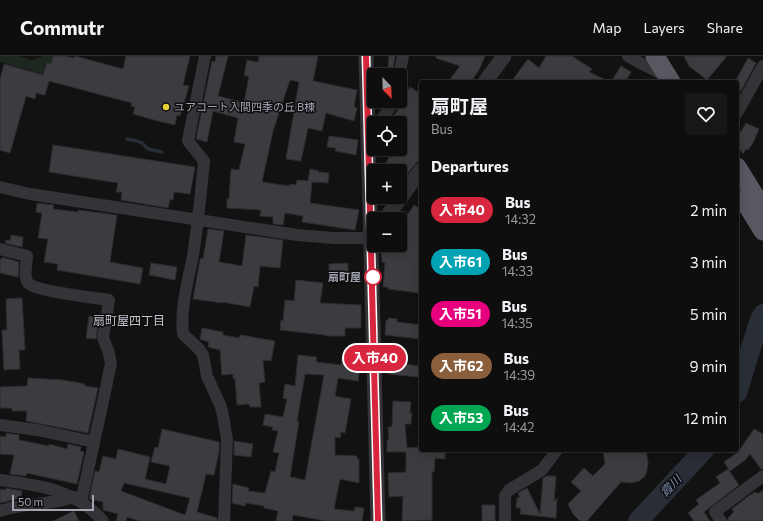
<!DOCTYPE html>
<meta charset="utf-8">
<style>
:root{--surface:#0e0e0e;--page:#171717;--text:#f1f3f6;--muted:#9b9c9e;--line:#2e2e2e}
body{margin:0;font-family:Commissioner,"Noto Sans JP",sans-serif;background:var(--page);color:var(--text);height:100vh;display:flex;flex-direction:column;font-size:15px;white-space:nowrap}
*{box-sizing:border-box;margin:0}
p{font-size:13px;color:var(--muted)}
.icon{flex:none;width:22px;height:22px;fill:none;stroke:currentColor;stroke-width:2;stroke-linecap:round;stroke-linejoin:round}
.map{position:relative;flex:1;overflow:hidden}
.side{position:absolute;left:419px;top:24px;width:320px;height:372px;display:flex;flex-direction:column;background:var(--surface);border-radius:4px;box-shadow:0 2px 10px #0003,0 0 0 1px var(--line)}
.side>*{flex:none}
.badge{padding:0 8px;border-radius:13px;font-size:14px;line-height:26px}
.needle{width:26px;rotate:157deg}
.fabs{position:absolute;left:367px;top:12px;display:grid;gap:8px}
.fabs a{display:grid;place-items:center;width:40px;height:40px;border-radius:4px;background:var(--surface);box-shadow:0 2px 10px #0003,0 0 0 1px var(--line);font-size:20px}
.scale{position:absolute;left:12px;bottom:10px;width:82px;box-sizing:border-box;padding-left:4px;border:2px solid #a4a5b3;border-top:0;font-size:11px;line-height:14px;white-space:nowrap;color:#a4a5b3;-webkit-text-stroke:3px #0d0d0e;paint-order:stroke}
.map>.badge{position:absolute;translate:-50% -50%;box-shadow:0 0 0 2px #fff}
h2{padding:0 12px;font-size:15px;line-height:36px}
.round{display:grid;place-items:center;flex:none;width:42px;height:42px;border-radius:4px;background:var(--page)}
.headline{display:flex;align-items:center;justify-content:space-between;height:68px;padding:0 12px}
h1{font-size:19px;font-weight:700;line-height:30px}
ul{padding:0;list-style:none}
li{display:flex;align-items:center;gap:12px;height:52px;padding:0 12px}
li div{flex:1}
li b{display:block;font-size:15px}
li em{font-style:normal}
li .badge{min-width:44px;font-weight:700;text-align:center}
header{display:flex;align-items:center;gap:24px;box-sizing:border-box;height:56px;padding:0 20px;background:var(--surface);border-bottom:1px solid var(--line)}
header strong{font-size:19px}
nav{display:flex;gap:22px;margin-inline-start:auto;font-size:14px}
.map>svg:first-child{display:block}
</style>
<header>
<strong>Commutr</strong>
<nav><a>Map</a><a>Layers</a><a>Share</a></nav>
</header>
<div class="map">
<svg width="763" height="465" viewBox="0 0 763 465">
<rect width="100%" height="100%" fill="#121213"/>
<path fill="#1e2620" d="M0,0h18l14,4 11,-4h10l-2,7 -5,-1 -3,12 -43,-12z"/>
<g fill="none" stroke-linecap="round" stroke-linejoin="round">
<path stroke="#292d36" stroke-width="3.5" d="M127,83l10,2 5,2 6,6 14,3"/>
<path stroke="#292d36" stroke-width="20" d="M737,337l21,-68 5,-11
M638,465l66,-71"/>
</g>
<path fill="#3c3c40" stroke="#2d2c2f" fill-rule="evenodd" d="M53,0h12l9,2 1,-2 48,13 3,-13h64l-7,29 6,1 -9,30 -3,-1 -2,10 -21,-5 -21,-6 2,-7 -4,-1 1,-3 -83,-22 -4,14 -9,-2 -1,6 -9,-3 -16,57 -10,-3v-71l4,-15 39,11 4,-13 4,2z
M216,0h12l-10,40 26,7 5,-27h-5l3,-16 11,2 1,-6h59l-5,25 44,9 -3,17 3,1 -3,13 -28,-8 -4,18 -14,-3 -7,33 -15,-2 13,-77 -9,-2 -17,51 -11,51 27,4 1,-2 6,1 1,-5 11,1 2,-12 9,2 -1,1 11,1 -1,10 -16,-1 -2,21 49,7 -4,20 -53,-8 1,-6 -18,-3 -2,12 -10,-1v-7l-13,-1 1,-6 -34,-2v-9h2l2,-30 8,1 6,-26 -11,-2 4,-24 -25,-7 -6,31 -11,-3 16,-78 3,1z
M389,0h6l-3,19h-5z
M436,0h49l-6,14 -8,12h-23l12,-16 -24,-8z
M546,0h26l20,13 -3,3 21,10h-99l17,-23 11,9z
M684,0h43l-20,24 -18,-14z
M748,2l8,5 -15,28 -4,-2v-11z
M621,10l10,6 -6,10h-14z
M410,31l11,7v63l-21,26v-12h-18l11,-22h7v-27l1,-2 -7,-5 8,-11h-3z
M746,67l13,6 -6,14 -5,7 -2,-1 -3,5 -6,-9v-7z
M329,80l29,4 -2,15 -21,-4 1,-3 -9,-1z
M53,89l142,22 -5,27 -16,-2 -1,8h-3l-2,8 -47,-8 1,-8h-6l2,-9 -69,-11z
M37,147l17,2 -1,4 25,3v-2l39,5 -7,47 33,6 -3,16 -83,-14 1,-6 -14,-2 4,-23 -10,-1 4,-25 -6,-1z
M414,149l7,4v71l-2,13 -31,-4v-2h-5l2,-24 -3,-1 -2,-17h20v-21l3,-8 3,1z
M208,173l16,2 -5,31 23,4 4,-31 37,5 -3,28 -20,-2 -2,21 -4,-1 -4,21 -27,-5v1l-30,-4 7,-39 1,-2 2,1z
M11,179l12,2 -1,10 -17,-4 1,-3 4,1z
M2,201l17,5 -1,15 -18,-4v-14h2z
M151,207l26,4 -2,13 -26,-5z
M348,207v14h-19v-13z
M296,224l27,3 -3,20 41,2v23h-16v8h-19l-1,-1 -45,-5 1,-10 2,1 2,-21 9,1z
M22,242l3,52h-6l1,19 -16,1 -2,-40h5l-1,-31z
M89,260l10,1 -3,22 -10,-1z
M389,262l8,1v3l24,3v14l-36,-4 1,-14z
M202,272l21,4v3l16,3 1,-3 35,6 -4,20 -8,-1 2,22 -6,1 2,24h-11l-1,-3 -12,1 -2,-27 -2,1v-5l-11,1 -2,-25 -12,-3 1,-5 -9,-3z
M298,299l19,2 -1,5 25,3 1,-8 19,4 -3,20 -20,-3 -3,18 16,3 -6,34 -4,-1 -1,6 -5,-1v18l21,1 3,4v23l-19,-4 -6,30 20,2 1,-4 9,1 -2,13h-36l-33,-6 -1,6h-16l2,-10 -14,-3v-2l-18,-3 -1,3 -13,-3 1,-19 16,4 -1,3 17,2 6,-22 4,1 4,-19 -6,-1 5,-21 -6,-1 1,-3 -10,-2 2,-11 18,3 4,-18 -4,-1 2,-14 10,2zM305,318l19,1 -19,105 -15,-3 9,-55 -2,-1z
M390,306l30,4 -2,11 -30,-3z
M28,322l35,2 22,4v2l13,2 -10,45 -62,-12 1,-10h-15v-3h-12v-21l27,-1z
M393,345l18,1 -1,11h2l-1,11h-6l2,24 14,-1v3h24v9l-10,-1 -1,14h-2v48l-30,1 1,-25 -14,1 -1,-24 18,-1v-20h-19v-12l2,-1 -1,-12h4z
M162,373l57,13v10l-5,23 -8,-1 -9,38 20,6v3h-77l-13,-4 -1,4h-10l2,-7 -15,-4v-8l-14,-3 6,-28 4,1 4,-16 13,3 2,-10 32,8 -5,22 21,5 4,-18 -19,-4 4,-15 3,1zM124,427l66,15 -5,17 -64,-24z
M754,373l9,5v35h-2l-11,-15 -5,6 -15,11 -6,-9 14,-10z
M6,377l13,2v5l30,6v-2l18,5 1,-5 13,3 -1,4 4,1 -7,32 -50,-11 -1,3 -16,-2 4,-19 -14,-1v-18l6,1z
M234,385l19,3 -2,13 -17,-2z
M603,394h43l2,13 -1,7 -2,6 -6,5 -8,2 -10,-1 -34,39h-7l-7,-7 -5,-10 13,-13 -10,-9 13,-14 9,8 12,-12z
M728,413l11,16 -35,27 6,9h-16l-6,-8 11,-9 -3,-4 24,-17 -4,-6z
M547,420h9l-2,26 3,-4 -1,20 -36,-4 1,-6h-5l1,-10 3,-1 -2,-4 9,-5 13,26 3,-36z
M6,432l16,3 -1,7 -21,5v-14l6,1z
M763,434v31h-35v-3l6,-6 -2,-3 18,-14 6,-3 2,2z
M482,449h13v16h-13z
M74,455l5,10h-26z"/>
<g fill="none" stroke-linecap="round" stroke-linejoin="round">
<path stroke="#333338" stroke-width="12" d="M205,0l-17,85 16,20c-3,32 -6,63 -11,94 -5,27 -13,53 -10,79l16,15 4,6 4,21 14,31 2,9 4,23 -3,82
M628,0l14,8 24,12
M399,19l4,-19
M737,57l26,-47
M379,67l10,-14 3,-8
M0,131l30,7 267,41 37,3h37
M0,193l27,7c0,7 -4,20 1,27 7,8 67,15 81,17l-6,38 5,12 3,13 -6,29 -24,110
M0,369l37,5 57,12
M0,424c39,5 76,10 103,41
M0,455c17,-6 34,-6 52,-9 7,0 15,-3 22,-5
M505,465v-25l4,-6 33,-20 15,-20
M721,465l-6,-9 48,-36"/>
<path stroke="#333338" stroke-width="15" d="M366,0l12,465
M485,26l19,-26
M385,163l36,-49"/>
<path stroke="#575860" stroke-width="19" d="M655,0l16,26
M737,111l26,42
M744,144l19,31"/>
</g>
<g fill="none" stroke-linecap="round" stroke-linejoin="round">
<g stroke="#fff" stroke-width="9">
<path id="line" d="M366,0l12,465"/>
</g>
<use href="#line" stroke="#d7263d" stroke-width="6"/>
</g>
<circle fill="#e7d036" stroke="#0d0d0e" stroke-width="1.5" cx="166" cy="51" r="4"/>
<circle fill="#fff" stroke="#d7263d" stroke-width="2" cx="373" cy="221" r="8"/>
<g text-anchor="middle" stroke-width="3" stroke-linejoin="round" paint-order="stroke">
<g font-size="11" fill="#a4a5b3" stroke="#0d0d0e" text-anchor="start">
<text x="174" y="55">ユアコート入間四季の丘 B棟</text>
</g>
<g font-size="11" font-weight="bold" fill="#a4a5b3" stroke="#0d0d0e" text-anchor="end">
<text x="361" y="225">扇町屋</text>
</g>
<g font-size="12" fill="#c5c5cf" stroke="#0d0d0e">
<text x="129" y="269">扇町屋四丁目</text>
</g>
<g font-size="12" font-style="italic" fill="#7c8cad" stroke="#0d0d0e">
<text transform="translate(671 430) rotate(-47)" y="4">霞川</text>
</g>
</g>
</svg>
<div class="fabs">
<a><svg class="needle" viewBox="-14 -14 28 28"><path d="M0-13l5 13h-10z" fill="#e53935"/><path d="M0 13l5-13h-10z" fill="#9b9c9e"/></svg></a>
<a><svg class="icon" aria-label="locate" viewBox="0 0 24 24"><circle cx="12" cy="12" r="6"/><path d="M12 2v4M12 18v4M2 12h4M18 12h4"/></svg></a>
<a>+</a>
<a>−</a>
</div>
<div class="scale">50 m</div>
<b class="badge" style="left:375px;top:302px;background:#d7263d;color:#fff">入市40</b>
<section class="side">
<div class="headline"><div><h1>扇町屋</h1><p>Bus</p></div><a class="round"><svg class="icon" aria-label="heart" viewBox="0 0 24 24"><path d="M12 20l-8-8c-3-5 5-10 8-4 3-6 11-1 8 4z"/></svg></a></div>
<h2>Departures</h2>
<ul>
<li><span class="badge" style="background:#d7263d;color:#fff">入市40</span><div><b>Bus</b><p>14:32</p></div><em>2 min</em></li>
<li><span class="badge" style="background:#00a3b4;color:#fff">入市61</span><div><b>Bus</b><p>14:33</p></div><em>3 min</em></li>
<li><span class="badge" style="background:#e6007e;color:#fff">入市51</span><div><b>Bus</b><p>14:35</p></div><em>5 min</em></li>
<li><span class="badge" style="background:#8b5e3c;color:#fff">入市62</span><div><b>Bus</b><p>14:39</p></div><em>9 min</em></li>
<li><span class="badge" style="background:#00a651;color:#fff">入市53</span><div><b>Bus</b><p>14:42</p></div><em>12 min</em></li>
</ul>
</section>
</div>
